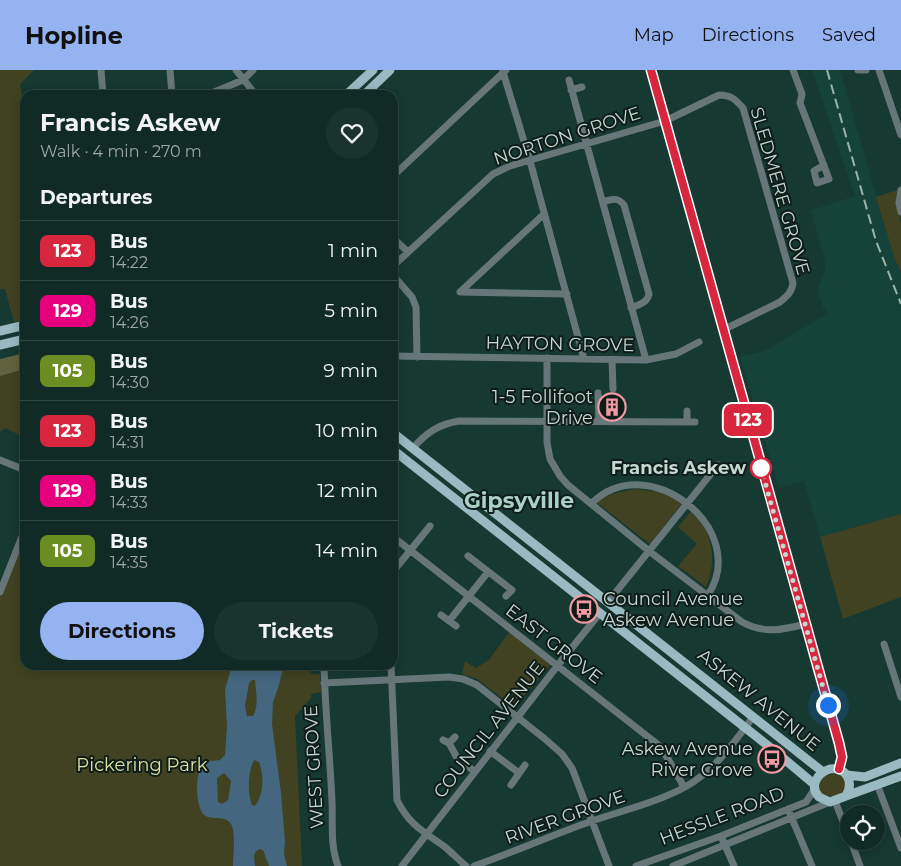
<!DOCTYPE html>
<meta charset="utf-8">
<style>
:root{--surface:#102b25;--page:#19332d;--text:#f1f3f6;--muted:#9ca7a7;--line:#304742;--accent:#95b2f1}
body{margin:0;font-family:Montserrat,sans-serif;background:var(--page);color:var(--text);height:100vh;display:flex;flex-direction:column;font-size:19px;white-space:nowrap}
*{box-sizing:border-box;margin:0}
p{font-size:16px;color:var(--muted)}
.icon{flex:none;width:28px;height:28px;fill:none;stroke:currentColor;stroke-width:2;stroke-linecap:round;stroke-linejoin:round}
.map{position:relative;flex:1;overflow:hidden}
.panel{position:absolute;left:20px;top:20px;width:378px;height:580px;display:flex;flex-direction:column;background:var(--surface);border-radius:15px;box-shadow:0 2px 12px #0003,0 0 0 1px var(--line)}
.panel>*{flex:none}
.badge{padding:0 10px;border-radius:8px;font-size:18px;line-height:32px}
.tools{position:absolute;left:840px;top:735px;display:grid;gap:10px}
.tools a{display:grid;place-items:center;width:45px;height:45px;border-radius:50%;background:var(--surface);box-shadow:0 2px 12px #0003,0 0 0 1px var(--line);font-size:25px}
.you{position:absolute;width:25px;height:25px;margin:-12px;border:4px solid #fff;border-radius:50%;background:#1a73e8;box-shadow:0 0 0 8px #1a73e833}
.map>.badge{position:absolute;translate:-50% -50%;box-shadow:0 0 0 2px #fff}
h2{padding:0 20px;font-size:19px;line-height:45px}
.round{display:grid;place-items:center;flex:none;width:52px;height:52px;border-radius:26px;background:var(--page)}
.headline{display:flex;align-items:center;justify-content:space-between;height:85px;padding:0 20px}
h1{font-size:24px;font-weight:700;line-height:38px}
.button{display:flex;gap:10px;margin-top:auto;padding:10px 20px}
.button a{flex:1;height:58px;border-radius:30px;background:var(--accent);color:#111;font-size:20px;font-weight:700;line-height:58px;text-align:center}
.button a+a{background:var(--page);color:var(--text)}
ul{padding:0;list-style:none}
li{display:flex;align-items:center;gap:15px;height:60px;padding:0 20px;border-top:1px solid var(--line)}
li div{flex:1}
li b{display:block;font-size:19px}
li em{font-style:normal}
li .badge{min-width:55px;font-weight:700;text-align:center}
header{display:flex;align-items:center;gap:30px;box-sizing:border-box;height:70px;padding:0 25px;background:var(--accent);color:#111}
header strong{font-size:24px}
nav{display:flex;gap:28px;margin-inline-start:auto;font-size:18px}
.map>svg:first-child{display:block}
</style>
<header>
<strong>Hopline</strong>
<nav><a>Map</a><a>Directions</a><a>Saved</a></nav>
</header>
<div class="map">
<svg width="901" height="796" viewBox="0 0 901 796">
<rect width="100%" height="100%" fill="#163931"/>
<path fill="#154339" d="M812,0h28l54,187 7,15v242l-81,23 -16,-56 -25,7 -39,-131 25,-6 63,-38 -5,-6 -5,-14 2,-10 5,-10v-11l-14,-52 44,-14z"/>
<path fill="#414221" d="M0,0h34l-14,14 5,31v204l-11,3 -9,-33h-5z
M897,120l-1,13 5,20v49l-7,-15 -18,-60z
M25,299v67l-1,1 -19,-9 -5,4v-56z
M635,419l25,3 22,11 -32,41 -54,-42 15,-8z
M692,440c20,22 26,49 14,77l-28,-21 19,-22 -19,-17z
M901,444v83l-58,22 -23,-82z
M25,463v132h281l4,3 1,6h9l1,18 -10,2v4l-16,18 7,150h-302v-271z
M509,562l42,32 -37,43 -37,-28 -15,-5 3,-13 11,7 13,-8z
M838,703l4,1 5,9 -4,9c-8,6 -15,5 -24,0l-1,-8 7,-8z"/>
<path fill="#62633e" d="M25,283v16l-25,7v-17z"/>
<path fill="#44667e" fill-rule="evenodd" d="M232,595h52l-6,23 -5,14 -1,22 9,69 4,49 -1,12 3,12h-18l-6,-16 -3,-1 -4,2 -2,5 1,10h-22c0,-11 3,-34 -2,-42 -6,-10 -20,-2 -28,-10 -8,-10 -8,-42 0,-52l17,-2 5,-5 2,-29 -2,-36zM252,610h3c1,12 4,26 -2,36h-6l-2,-10 4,-23zM254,690l5,2c5,14 5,32 -4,44l-3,-1c-5,-13 -4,-33 2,-45zM224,703l7,8 -3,19 -6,4 -4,-2 -1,-24z"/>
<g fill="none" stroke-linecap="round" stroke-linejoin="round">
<path stroke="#667679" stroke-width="7" d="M101,0l2,25
M170,0l2,25
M236,0l20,25
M651,0l188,673 3,14 -3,12
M793,0l9,24 -2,9 29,76 -12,4 -3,-12 10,-6
M858,0h8
M879,0l22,65
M503,2l27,89 54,198
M569,10l77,280
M571,20l11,-3
M207,25l36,-15 10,-10
M392,107l114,-107
M901,120l-2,13 2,9
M603,132c9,-3 15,-5 21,3l25,89c-2,9 -9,10 -18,14
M544,144l-84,78 107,2
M392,167l16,15
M392,197l101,-93 17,-8 155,-45 54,-26c12,0 16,4 24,13l50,175c-1,9 -6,13 -13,19l-57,28
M392,204l20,23 4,10 1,50
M392,286l254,4 30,-6 23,-12
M547,288v84l3,17 10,17 8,9 81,66 93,71c22,12 40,8 64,2
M612,290l1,29
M598,323l1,28
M687,352v-11
M413,378c13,-15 26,-24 46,-27l236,1
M0,390l25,10
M592,433c56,-55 159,26 116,92
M392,466l269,211 23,40
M468,486l44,34 -6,6
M392,506l4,-8 34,-42
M0,522l25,-63
M608,532l110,-137
M441,545l15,11
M449,551l39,-49
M884,574l17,53
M324,595c1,45 6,91 8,136 1,22 -2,44 6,65
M391,595l6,135c12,25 27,32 48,47 7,6 14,13 21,19
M324,613l125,-6 14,2 14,6 68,54 17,15 10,14 37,98
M443,670l6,3 6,-6
M449,673l7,13 19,16
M490,681l29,22
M877,714l24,64
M511,715l14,-20
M835,731l14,36
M788,739l24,57
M721,766l13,30
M851,771l9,25
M402,796l156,-201 42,-52
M474,796c40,-14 78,-31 118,-45 29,-10 66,-19 93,-34 29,-16 48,-43 68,-70
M636,796l85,-30 85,-34 8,-12
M673,796l157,-64"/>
<path stroke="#98bac0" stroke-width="9" d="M346,25l27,-25
M364,25l26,-25
M0,261l25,-6
M0,275l25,-6
M392,362l431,340
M392,379l379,299 43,36
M830,699c17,-2 24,13 16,27l-16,6 -11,-5c-10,-11 -2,-24 11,-28z
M847,705l18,2 36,-14
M846,726l55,-20"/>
<path stroke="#9cb2ac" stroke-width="2" stroke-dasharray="10 5" stroke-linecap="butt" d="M827,0l49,171 25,63"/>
</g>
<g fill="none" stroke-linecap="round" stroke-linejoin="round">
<g stroke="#fff" stroke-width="11">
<path id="line" d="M651,0l188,673 3,14 -3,12"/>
</g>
<use href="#line" stroke="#d7263d" stroke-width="8"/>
<path stroke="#c4d7d1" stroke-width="5" stroke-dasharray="0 9" d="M761,398l67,237"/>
</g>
<defs>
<g id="building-ring" transform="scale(1.4375)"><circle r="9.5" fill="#0e1d19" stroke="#f49aa5" stroke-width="1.5"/><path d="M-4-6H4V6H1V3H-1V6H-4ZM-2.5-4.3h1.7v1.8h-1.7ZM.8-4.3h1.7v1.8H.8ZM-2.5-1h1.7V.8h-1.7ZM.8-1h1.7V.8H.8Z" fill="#f49aa5"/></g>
<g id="bus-ring" transform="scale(1.4375)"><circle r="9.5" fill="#0e1d19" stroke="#f49aa5" stroke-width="1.5"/><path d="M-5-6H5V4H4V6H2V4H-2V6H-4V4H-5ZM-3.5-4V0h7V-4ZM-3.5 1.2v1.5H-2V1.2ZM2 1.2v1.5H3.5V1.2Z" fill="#f49aa5"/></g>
</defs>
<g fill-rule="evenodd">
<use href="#building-ring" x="612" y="337"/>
<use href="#bus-ring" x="584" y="539"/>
<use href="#bus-ring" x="772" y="689"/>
</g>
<circle fill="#fff" stroke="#d7263d" stroke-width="2.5" cx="761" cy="398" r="10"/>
<g text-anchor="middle" stroke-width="4" stroke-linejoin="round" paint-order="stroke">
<g font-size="18" fill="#c4d7d1" stroke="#0e1d19">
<text transform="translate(567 66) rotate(-18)" y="6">NORTON GROVE</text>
<text transform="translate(780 121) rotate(74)" y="6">SLEDMERE GROVE</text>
<text transform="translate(560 274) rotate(1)" y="6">HAYTON GROVE</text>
<text transform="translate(554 574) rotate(38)" y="6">EAST GROVE</text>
<text transform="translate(759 630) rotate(39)" y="6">ASKEW AVENUE</text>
<text transform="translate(489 660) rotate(-52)" y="6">COUNCIL AVENUE</text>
<text transform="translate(314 697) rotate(-93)" y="6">WEST GROVE</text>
<text transform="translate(722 746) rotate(-21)" y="6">HESSLE ROAD</text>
<text transform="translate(565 747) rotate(-20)" y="6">RIVER GROVE</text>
</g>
<g font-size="18" fill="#c4d7d1" stroke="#0e1d19" text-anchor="end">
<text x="593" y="333">1-5 Follifoot<tspan x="593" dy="21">Drive</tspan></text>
<text x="603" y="535" text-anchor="start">Council Avenue<tspan x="603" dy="21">Askew Avenue</tspan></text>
<text x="753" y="685">Askew Avenue<tspan x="753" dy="21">River Grove</tspan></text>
</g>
<g font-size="18" font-weight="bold" fill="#c4d7d1" stroke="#0e1d19" text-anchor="end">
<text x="746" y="404">Francis Askew</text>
</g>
<g font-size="18" fill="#dee19f" stroke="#0e1d19">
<text x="142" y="701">Pickering Park</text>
</g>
<g font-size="22" font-weight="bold" fill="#aad1c6" stroke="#0e1d19">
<text x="519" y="438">Gipsyville</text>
</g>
</g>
</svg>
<div class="tools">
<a><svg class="icon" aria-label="locate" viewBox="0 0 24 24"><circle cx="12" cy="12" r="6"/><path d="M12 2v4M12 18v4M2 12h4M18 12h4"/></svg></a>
</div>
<div class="you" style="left:828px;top:635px"></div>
<b class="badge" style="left:748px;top:350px;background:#d7263d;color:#fff">123</b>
<section class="panel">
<div class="headline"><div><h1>Francis Askew</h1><p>Walk · 4 min · 270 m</p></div><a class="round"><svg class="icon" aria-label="heart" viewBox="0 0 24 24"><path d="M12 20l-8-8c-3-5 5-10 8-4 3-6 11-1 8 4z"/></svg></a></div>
<h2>Departures</h2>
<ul>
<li><span class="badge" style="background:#d7263d;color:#fff">123</span><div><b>Bus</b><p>14:22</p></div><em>1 min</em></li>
<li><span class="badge" style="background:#e6007e;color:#fff">129</span><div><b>Bus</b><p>14:26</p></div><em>5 min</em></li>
<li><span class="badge" style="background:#6b8e23;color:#fff">105</span><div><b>Bus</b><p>14:30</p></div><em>9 min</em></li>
<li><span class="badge" style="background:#d7263d;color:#fff">123</span><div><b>Bus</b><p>14:31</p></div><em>10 min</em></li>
<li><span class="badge" style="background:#e6007e;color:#fff">129</span><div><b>Bus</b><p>14:33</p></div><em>12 min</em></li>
<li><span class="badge" style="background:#6b8e23;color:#fff">105</span><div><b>Bus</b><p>14:35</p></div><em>14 min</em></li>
</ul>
<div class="button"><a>Directions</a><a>Tickets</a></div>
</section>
</div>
